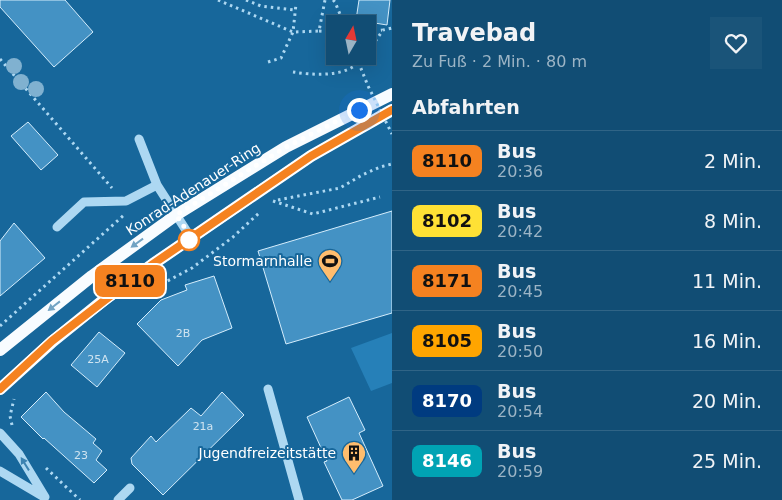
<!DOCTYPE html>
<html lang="de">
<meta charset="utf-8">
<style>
:root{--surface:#114d74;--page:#1a5479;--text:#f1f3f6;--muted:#9cb4c5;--line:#306486}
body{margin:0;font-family:"DejaVu Sans",sans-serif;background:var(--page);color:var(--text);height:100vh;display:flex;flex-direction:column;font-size:19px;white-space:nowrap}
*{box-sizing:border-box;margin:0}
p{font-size:16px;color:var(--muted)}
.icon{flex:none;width:28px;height:28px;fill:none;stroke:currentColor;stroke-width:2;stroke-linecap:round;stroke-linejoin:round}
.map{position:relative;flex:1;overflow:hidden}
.side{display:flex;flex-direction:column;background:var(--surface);width:390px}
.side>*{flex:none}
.badge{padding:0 10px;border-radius:8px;font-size:18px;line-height:32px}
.needle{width:32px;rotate:9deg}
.tools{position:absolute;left:326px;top:15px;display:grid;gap:10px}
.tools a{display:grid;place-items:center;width:50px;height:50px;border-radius:0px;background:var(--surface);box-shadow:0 5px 20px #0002,0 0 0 1px var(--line);font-size:25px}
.you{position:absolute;width:25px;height:25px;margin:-12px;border:4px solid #fff;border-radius:50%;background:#1a73e8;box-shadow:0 0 0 8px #1a73e833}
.map>.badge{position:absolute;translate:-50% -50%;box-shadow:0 0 0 2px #fff}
h2{padding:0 20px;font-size:19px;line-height:45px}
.round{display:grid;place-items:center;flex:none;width:52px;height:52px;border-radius:0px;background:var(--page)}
.headline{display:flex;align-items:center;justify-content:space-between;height:85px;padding:0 20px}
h1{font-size:24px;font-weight:700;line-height:38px}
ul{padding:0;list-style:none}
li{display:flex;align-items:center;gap:15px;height:60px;padding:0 20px;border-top:1px solid var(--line)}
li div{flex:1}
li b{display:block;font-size:19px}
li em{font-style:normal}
li .badge{min-width:55px;font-weight:700;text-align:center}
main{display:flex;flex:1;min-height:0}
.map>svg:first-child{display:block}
</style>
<main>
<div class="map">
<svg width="392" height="500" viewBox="0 0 392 500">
<rect width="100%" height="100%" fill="#17679b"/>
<path fill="#2680b8" d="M392,333v50l-21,8 -20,-43z"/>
<path fill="#4492c4" stroke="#d5edfc" d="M0,0h65l28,32 -39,35 -54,-60z
M359,0h31l-3,25 -31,-5z
M28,122l30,33 -17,15 -30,-34z
M392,211v102l-106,31 -28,-93z
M14,223l31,35 -45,38v-55z
M214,276l18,52 -30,12 -24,26 -41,-42 24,-24 26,-10 -2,-5z
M99,332l26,21 -28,34 -26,-22z
M46,392l18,20 32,27 -3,4 9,8 -6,9 11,10 -13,13 -50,-45 -1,1 -22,-22z
M222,392l22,23 -81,80 -31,-31 -1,-6 20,-22 5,6 35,-34 10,8z
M349,397l16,33 -6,3 24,53 -31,14h-10l-18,-38 3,-1 -20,-44z"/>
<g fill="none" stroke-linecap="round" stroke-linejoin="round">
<path stroke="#add8f2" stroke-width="3" stroke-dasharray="2.5 4" stroke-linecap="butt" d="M218,0l75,32 26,-1 6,-31
M246,0l15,6 34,4
M333,0l2,2 9,22
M319,31l16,1
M368,32l14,-2
M368,52l15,-22 9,-2
M0,59l112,129
M268,62l13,-4 12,-26 3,-28
M293,72c19,3 46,5 63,-7 3,-2 6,-6 8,-9
M278,200l62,-12 22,-13 18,-8 12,-3
M273,201l40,13 67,-17
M139,296l53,-28 41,-31 26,-24
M0,326l124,-111
M12,425l-2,-9 4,-17
M46,468l34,32"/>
<path stroke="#add8f2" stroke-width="9" d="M139,139l18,46 34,53
M57,227l27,-25 42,-1 31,-16
M268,389l31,111
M0,433l19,21 26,43
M0,471l44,26
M118,500l12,-12"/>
<path stroke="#f8fcff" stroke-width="12" d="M0,350l92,-74 84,-61 110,-68 106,-53
M0,389l53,-48 52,-42 48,-35 158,-108 81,-46"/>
<path stroke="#add8f2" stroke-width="3" stroke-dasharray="2.5 4" stroke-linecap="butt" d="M356,56l12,30 24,48"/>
</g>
<g fill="#80b1d0">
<circle cx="14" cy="66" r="8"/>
<circle cx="21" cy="82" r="8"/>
<circle cx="36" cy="89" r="8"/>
</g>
<defs><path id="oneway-solid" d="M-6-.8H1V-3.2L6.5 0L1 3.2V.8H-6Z" transform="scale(1.25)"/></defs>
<g fill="#71a3c3">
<use href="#oneway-solid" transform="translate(137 243) rotate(144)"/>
<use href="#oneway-solid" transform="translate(54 306) rotate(142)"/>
</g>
<use fill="#3c83b1" href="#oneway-solid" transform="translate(25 464) rotate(-122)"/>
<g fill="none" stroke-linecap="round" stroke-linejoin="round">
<g stroke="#fff" stroke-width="11">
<path id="line" d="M0,389l52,-48 53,-41 48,-36 158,-108 81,-46"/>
</g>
<use href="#line" stroke="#f58220" stroke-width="8"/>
<path stroke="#fff" stroke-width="5" stroke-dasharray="0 9" d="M189,240l3,-2 -16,-23 110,-68 73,-37"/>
</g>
<defs>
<g id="stadium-pin" transform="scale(1.25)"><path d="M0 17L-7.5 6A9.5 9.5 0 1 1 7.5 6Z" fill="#ffbd6e" stroke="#17679b"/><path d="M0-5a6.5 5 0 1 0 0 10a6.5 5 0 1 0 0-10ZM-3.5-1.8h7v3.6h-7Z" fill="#111"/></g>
<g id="building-pin" transform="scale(1.25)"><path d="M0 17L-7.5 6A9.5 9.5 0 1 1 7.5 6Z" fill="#ffbd6e" stroke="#17679b"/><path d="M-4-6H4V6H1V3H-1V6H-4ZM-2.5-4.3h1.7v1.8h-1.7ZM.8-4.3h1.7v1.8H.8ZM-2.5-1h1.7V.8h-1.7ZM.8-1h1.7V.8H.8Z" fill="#111"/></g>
</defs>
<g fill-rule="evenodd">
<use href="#stadium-pin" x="330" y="261"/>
<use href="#building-pin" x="354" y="453"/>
</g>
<circle fill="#fff" stroke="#f58220" stroke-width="2.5" cx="189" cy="240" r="10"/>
<g text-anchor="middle" stroke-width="4" stroke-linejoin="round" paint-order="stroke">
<g font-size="11" fill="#d0e4f0">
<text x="183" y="337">2B</text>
<text x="98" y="363">25A</text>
<text x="203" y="430">21a</text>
<text x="81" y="459">23</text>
</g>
<g font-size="14" fill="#fff" stroke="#17679b">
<text transform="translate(193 189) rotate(-33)" y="5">Konrad-Adenauer-Ring</text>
</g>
<g font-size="14" fill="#fff" stroke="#17679b" text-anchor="end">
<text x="312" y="266">Stormarnhalle</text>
<text x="336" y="458">Jugendfreizeitstätte</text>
</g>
</g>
</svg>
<div class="tools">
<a><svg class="needle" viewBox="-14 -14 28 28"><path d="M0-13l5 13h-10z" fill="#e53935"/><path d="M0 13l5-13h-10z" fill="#9cb4c5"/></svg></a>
</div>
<div class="you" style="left:359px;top:110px"></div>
<b class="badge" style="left:130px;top:281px;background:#f58220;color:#111">8110</b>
</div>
<section class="side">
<div class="headline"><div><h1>Travebad</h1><p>Zu Fuß · 2 Min. · 80 m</p></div><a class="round"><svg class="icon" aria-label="heart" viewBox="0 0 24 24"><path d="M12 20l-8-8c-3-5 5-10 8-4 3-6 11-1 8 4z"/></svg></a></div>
<h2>Abfahrten</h2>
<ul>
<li><span class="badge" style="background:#f58220;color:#111">8110</span><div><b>Bus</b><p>20:36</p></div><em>2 Min.</em></li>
<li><span class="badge" style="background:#ffe135;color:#111">8102</span><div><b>Bus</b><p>20:42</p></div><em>8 Min.</em></li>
<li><span class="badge" style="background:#f58220;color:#111">8171</span><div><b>Bus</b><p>20:45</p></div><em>11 Min.</em></li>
<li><span class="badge" style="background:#ffa500;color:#111">8105</span><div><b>Bus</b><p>20:50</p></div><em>16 Min.</em></li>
<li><span class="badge" style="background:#003b80;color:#fff">8170</span><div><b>Bus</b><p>20:54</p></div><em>20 Min.</em></li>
<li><span class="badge" style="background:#00a3b4;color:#fff">8146</span><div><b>Bus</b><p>20:59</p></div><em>25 Min.</em></li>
</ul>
</section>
</main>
